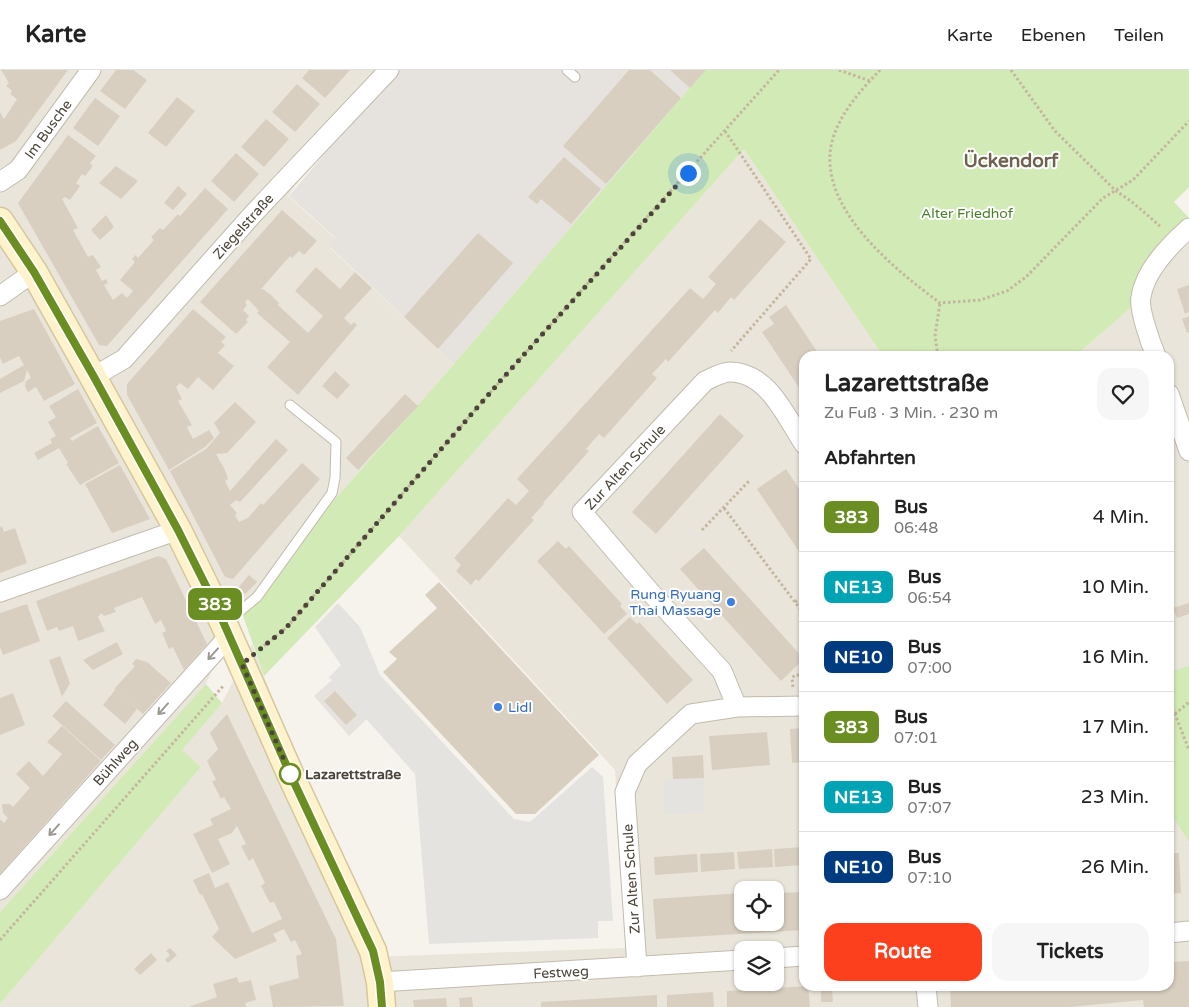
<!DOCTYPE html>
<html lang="de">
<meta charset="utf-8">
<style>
:root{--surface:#fff;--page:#f6f6f6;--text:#222;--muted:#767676;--line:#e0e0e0;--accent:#fc3f1d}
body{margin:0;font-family:"Varela Round",sans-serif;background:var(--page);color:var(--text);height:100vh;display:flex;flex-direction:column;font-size:19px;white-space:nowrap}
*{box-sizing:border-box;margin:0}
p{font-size:16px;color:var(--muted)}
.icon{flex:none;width:28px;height:28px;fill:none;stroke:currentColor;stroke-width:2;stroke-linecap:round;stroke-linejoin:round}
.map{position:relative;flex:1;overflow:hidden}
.panel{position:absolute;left:799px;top:281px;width:375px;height:640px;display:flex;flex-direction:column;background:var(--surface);border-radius:15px;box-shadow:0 1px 4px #0004}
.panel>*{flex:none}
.badge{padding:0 10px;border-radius:8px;font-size:18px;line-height:32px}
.controls{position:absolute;left:734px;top:811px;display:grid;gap:10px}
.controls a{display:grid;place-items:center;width:50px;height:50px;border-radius:10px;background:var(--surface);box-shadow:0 1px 4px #0004;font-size:25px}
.you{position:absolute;width:25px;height:25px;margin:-12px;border:4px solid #fff;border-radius:50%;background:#1a73e8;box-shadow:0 0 0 8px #1a73e833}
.map>.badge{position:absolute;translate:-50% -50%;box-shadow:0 0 0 2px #fff}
h2{padding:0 25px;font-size:19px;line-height:45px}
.round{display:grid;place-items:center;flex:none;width:52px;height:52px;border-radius:15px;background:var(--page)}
.summary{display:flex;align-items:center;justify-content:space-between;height:85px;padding:0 25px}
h1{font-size:24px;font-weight:700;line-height:38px}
.action{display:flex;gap:10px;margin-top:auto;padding:10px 25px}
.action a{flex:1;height:58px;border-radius:15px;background:var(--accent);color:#fff;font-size:20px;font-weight:700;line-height:58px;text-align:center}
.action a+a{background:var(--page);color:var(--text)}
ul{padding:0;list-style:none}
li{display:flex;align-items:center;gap:15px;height:70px;padding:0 25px;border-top:1px solid var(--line)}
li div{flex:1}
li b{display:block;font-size:19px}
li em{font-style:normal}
li .badge{min-width:55px;font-weight:700;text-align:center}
header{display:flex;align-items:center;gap:30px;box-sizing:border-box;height:70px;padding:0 25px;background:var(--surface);border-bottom:1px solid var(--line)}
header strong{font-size:24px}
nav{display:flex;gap:28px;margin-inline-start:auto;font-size:18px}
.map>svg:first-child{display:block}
</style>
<header>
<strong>Karte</strong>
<nav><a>Karte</a><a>Ebenen</a><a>Teilen</a></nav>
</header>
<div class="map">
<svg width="1189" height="937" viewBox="0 0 1189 937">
<rect width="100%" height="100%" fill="#f6f3ec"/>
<path fill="#eae5da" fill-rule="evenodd" d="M0,0h378l-90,126 48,43 -6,9 124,116 -214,243 -34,77 -206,228z
M744,79l139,207h-79v630h365v-175l20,31v165h-1189v-3l201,-237 -20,-17 41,-47 30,-59 118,313 256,-9 -11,-178 -216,-234zM742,820h33v32h-33zM742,880h33v32h-33z
M1189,173v423l-19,7 -1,-317h-94l59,-51 36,-50z"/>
<path fill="#e6e2dd" d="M396,0h309l-251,294 -124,-117 6,-9 -47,-42z
M332,610l35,39 -18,17 -35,-40z"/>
<path fill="#d2eab5" d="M705,0h484v117l-15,15 15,16v5l-55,82 -59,51h-192l-139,-207 -345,387 -135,140 -24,-69 214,-243z
M1189,596v176l-20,-31v-139z
M206,614l16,19 -40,47 19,17 -201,237v-92z"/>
<path fill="#e5e3e0" d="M338,533l22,24 20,48 134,144 16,3 62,-55 11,10 10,144h-15v17l-169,6 -14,-170 -86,-97 12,-12 -26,-38z
M704,708l1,35 -41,1 -1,-35z"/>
<path fill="#d8cfc1" d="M1,0h67l-52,71 -16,9v-38l4,7 13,-20 -7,-5 2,-3 -6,-5 3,-3z
M116,0h17l14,10 -22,29 -25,-18z
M309,0h41l-25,28 -23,-20z
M629,0h21l31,28 -75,86 -43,-38z
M670,0h36l-16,18z
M297,14l23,20 -25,28 -23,-20z
M177,27l18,14 -29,36 -18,-14z
M95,28l25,18 -22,30 -25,-18z
M266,49l23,20 -25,28 -23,-20z
M68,65l28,21 -6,7 3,3 -8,10 -3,-2 -6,9 4,3 -10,14 -5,-3 -3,2 16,29 -5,2 15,27 5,-2 8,12 -5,3 6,11 4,-2 2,4 -4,2 9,15 9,-7 5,5 6,-7 -13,-11 15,-18 -3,-3 3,-4 3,3 16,-18 -3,-3 9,-9 3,2 15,-16 2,2 25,-28 23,21 -121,137 -8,-1 -81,-142z
M236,83l23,21 -25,28 -23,-21z
M564,87l37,32 -30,35 -30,-25 -4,5 -9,-7z
M116,96l22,15 -17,18 -22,-16z
M178,116l9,8 -14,16 -9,-7z
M282,140l35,31 -13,14 -5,-4 -7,7 -2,-2 -29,33h2l8,6 8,8 -1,2 30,28 15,-17 -28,-25 21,-24 24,22 15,-17 17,16 -28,30 7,7 3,-3 3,3 -59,70 -31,-28 23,-25 -33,-29 2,-2 -11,-12 -3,3 2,3 -4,5 6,6 -3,4 2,2 -12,12 -36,-32z
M106,145l8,12 -14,13 -9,-10z
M760,149l26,23 -52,58 -3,-3 -13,16 -3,-3 -47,52 -2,-3 -14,15 5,4 -53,60 -5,-4 -13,15 3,2 -46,52 1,1 -13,14 3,2 -55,61 -3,-2 -5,6 -15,-14 5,-6 -7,-7 54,-60 8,7 13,-14 -12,-12 173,-191 13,11 13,-15 -8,-7z
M478,163l35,30 -75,86 -34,-32z
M1189,215v27l-4,2 -8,-25z
M786,235l34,51h-16v39l-42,-63 12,-8 -5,-7z
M34,239l41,75 -31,17 -8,-14 -8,5 -3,-5 1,-6 5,-3 -4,-8 -3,11 -24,12v-14l24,-14 -5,-9 -16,8 -3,-7v-36z
M193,239l33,28 -5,5 4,3 -7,8 16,13 -21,24 -15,-13 -10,12 -8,-6 -4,4 6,12 -4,2 14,24 -5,2 6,12 16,-9 5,8 -9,9 -36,23 -42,-75v-11z
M1189,246v16l-2,1 -5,-14z
M335,301l15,14 -13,14 -15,-13z
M78,319l19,34 -27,15 2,3 26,-15 21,37 -39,22 -14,-21 2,-1 -9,-15 -21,12 -4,-7 18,-10 -2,-4 6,-3 -8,-14 8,-5 -7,-11z
M405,324l13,12 -60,64 -12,-12z
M235,332l21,20 -29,31 -11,1 9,16 3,9 -3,2 5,10 46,-52 12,11 -48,52 -4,-2 -6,5 7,8 -2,2 4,7 9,-4 13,-15 2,2 39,-42 18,16 -87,100 -8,-2 -55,-106 36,-22 14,-16 -6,-10z
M720,344l24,22 -88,98 -24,-22z
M120,395l30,54 -38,14 -27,-49z
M786,399l18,27v63l-47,-70z
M2,456l2,6 11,-4 12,35 -27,10v-46z
M558,471l8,8 3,-3 53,58 -2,2 7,8 -23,20 -67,-73z
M704,478l100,111 -23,22 -101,-112z
M158,486l8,3 41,85 -23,26 -11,-23 -4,2 -7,-16 4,-2 -5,-11 -6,4 -13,-27 -28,11 2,4 -12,4 -3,-3 -3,4 7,14 -27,10 -5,-15 -14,5 -2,-4 -10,4 -11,-30z
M249,505l8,7 -12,12 -7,-6z
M439,512l160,173 -64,59h-19l-133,-142 14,-13 -8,-7 48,-44 -12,-13z
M1189,533v11l-12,4 -4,-10z
M27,534l13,37 -37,14 -3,-8v-34z
M630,547l7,7 2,-2 54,58 -26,24 -60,-66z
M117,572l6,12 -30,16 -10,-10z
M60,586l10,27 -8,14 -13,-37z
M136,589l11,3 24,21 -28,31 -29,-25 21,-23 -3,-2z
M115,620l22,19 -12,15 -22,-19z
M335,621l22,24 -11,10 -22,-24z
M13,623l12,32 -25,10v-37z
M66,631l49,44 -14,15 -49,-44z
M227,644l109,225 8,67 -71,1 -4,-21 30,-8 -3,-22 6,-2 -7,-14 -4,2 -7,-13 -11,5 4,7 -42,18 -23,-22 7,-8 -17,-35 -2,1 -7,-15 16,-7 6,15 13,-6 24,51 30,-14 -8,-17 -4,1 -9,-17 4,-3 -12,-25 -4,3 -8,-15 5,-2 -9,-18 -5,7 -14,6 12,25 -18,9 -19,-39 20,-9 -3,-6 21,-10 -7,-12 -3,2 -9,-18 4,-1 -9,-19 11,-12 -8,-16z
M62,656l39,35 -101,113v-55l4,4 4,-5 -5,-5 -1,-9h8l3,3 17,-19 -14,-14 13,-13 14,15 19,-22 -15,-12z
M804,658v34l-12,1 -2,-34z
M767,662l3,33 -58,5 -3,-34z
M703,685l1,23 -31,1 -1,-22z
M804,777v18l-29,2 -1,-18z
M772,779l1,18 -34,2 -2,-17z
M734,782l1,17 -34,3 -1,-18z
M1169,783h10l2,40 -12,1z
M697,784l1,18 -43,3 -1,-18z
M775,821l2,6v-4l27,-1v38l-148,9 -3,-40 89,-6v29h33z
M170,878l7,7 -9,8 -3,-3 5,-5 -4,-4z
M151,883l6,7 -17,15 -6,-6z
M1189,891v46h-45l-1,-7 -73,7h-119l-1,-21h219v-24z
M237,907l2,6 12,-3 5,20 -11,3 1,4h-58l29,-10 -4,-13z
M808,916l2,21h-83v-16z
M832,919l1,13h-12v-12z
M713,922l1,15h-47v-12z
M657,925v12h-116v-5z
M472,927l1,10h-13l-1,-9z
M446,928l1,9h-33l-1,-7z"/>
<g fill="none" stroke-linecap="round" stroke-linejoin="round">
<g stroke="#c2bbae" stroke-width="11">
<path id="service" d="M567,0l8,7
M227,552l30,-25 75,-104 3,-15 1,-36 -46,-37"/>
</g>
<g stroke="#c2bbae" stroke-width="21">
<path id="minor" d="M0,112l18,-12 73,-100
M0,226l34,-24
M1156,286c-5,-12 -18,-48 -15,-59 4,-27 29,-52 48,-69
M93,307l31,-18 129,-145 136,-144
M1169,324l20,57
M0,522l178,-62
M737,637l-15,-36 -70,-77 -70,-82 123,-131c7,-3 17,-9 25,-9 38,0 56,45 74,72
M0,820l230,-255
M1169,863l20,-2
M775,888l29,-2
M637,897l-12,-175 12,-28 54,-50 46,-7 67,-1
M380,912l362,-22
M926,916l2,21"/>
</g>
<g stroke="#d6c79b" stroke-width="29">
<path id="secondary" d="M0,151l34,51 59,105 85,153 46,94 68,154 81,173 7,31 2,25"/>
</g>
<path stroke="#c4b79f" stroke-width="3" stroke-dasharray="2.5 2.5" stroke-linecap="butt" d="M839,0l31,11
M880,0c-21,22 -48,52 -50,84 -4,61 66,116 110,149l40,-3 27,-9 19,-14 77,-79 30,-18 56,-59
M1011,0l44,61 61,60 15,10 29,25
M725,61l86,128 -80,92
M938,286l-3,-20 5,-33
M724,438l80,106
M702,460l47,-49
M795,532l9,-6
M260,579l26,-21 216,-249 277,-309
M793,617l-1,-9 3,-3h9
M1169,635l6,9 14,36
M1175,644l14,-12
M0,870l224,-255"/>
<use href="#service" stroke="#fff" stroke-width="9"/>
<use href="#minor" stroke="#fff" stroke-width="19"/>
<use href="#secondary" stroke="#fff3cd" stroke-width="26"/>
</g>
<defs><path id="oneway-shaft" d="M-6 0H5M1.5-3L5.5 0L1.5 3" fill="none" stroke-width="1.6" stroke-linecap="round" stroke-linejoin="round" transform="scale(1.25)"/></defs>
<g stroke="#9c9892">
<use href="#oneway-shaft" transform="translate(213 584) rotate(132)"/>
<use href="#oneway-shaft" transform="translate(163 639) rotate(132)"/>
<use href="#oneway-shaft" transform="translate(54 760) rotate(132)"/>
</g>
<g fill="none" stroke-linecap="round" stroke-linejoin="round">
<g stroke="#fff" stroke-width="11">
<path id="line" d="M0,151l34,51 60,105 84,153 39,78 75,170 81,173 7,31 2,25"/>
</g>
<use href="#line" stroke="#6b8e23" stroke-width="8"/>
<path stroke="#4b4439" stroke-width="5" stroke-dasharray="0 9" d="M290,704l2,4 -50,-114 44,-36 216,-249 186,-206"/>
</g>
<g fill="#3f7fe0" stroke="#fff" stroke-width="2">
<circle cx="731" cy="532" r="5"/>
<circle cx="498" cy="637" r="5"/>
</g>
<circle fill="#fff" stroke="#6b8e23" stroke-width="2.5" cx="290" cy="704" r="10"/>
<g text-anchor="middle" stroke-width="4" stroke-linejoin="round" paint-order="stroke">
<g font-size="14" fill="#4b4439" stroke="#fff">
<text transform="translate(48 59) rotate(-54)" y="5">Im Busche</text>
<text transform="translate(243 156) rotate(-48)" y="5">Ziegelstraße</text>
<text transform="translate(625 397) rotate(-47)" y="5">Zur Alten Schule</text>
<text transform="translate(115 692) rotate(-48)" y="5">Bühlweg</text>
<text transform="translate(631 809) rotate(-94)" y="5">Zur Alten Schule</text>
<text transform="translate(561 902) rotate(-3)" y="5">Festweg</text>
</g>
<g font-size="14" fill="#4a7f2a" stroke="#fff">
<text x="967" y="148">Alter Friedhof</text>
</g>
<g font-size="14" fill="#366cbe" stroke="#fff" text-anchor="end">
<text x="721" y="529">Rung Ryuang<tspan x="721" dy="16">Thai Massage</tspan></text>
<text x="508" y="642" text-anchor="start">Lidl</text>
</g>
<g font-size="14" font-weight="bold" fill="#4b4439" stroke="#fff" text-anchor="start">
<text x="305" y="709">Lazarettstraße</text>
</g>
<g font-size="19" font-weight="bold" fill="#6e6250" stroke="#fff">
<text x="1011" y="97">Ückendorf</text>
</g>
</g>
</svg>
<div class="controls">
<a><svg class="icon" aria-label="locate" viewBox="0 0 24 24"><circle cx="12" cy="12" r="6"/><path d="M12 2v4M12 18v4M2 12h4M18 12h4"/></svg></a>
<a><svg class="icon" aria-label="layers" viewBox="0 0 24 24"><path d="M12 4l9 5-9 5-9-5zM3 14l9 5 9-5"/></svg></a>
</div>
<div class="you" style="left:688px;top:103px"></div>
<b class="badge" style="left:215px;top:534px;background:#6b8e23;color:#fff">383</b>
<section class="panel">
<div class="summary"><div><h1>Lazarettstraße</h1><p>Zu Fuß · 3 Min. · 230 m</p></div><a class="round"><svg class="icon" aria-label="heart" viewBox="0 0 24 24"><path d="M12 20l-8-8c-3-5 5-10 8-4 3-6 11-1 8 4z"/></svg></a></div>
<h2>Abfahrten</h2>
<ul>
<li><span class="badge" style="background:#6b8e23;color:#fff">383</span><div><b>Bus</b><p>06:48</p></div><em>4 Min.</em></li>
<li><span class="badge" style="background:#00a3b4;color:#fff">NE13</span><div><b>Bus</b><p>06:54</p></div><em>10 Min.</em></li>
<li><span class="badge" style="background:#003b80;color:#fff">NE10</span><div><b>Bus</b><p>07:00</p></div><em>16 Min.</em></li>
<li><span class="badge" style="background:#6b8e23;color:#fff">383</span><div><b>Bus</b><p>07:01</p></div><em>17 Min.</em></li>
<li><span class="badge" style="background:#00a3b4;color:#fff">NE13</span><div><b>Bus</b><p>07:07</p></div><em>23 Min.</em></li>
<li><span class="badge" style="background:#003b80;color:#fff">NE10</span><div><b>Bus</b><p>07:10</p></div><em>26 Min.</em></li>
</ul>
<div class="action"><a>Route</a><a>Tickets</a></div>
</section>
</div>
